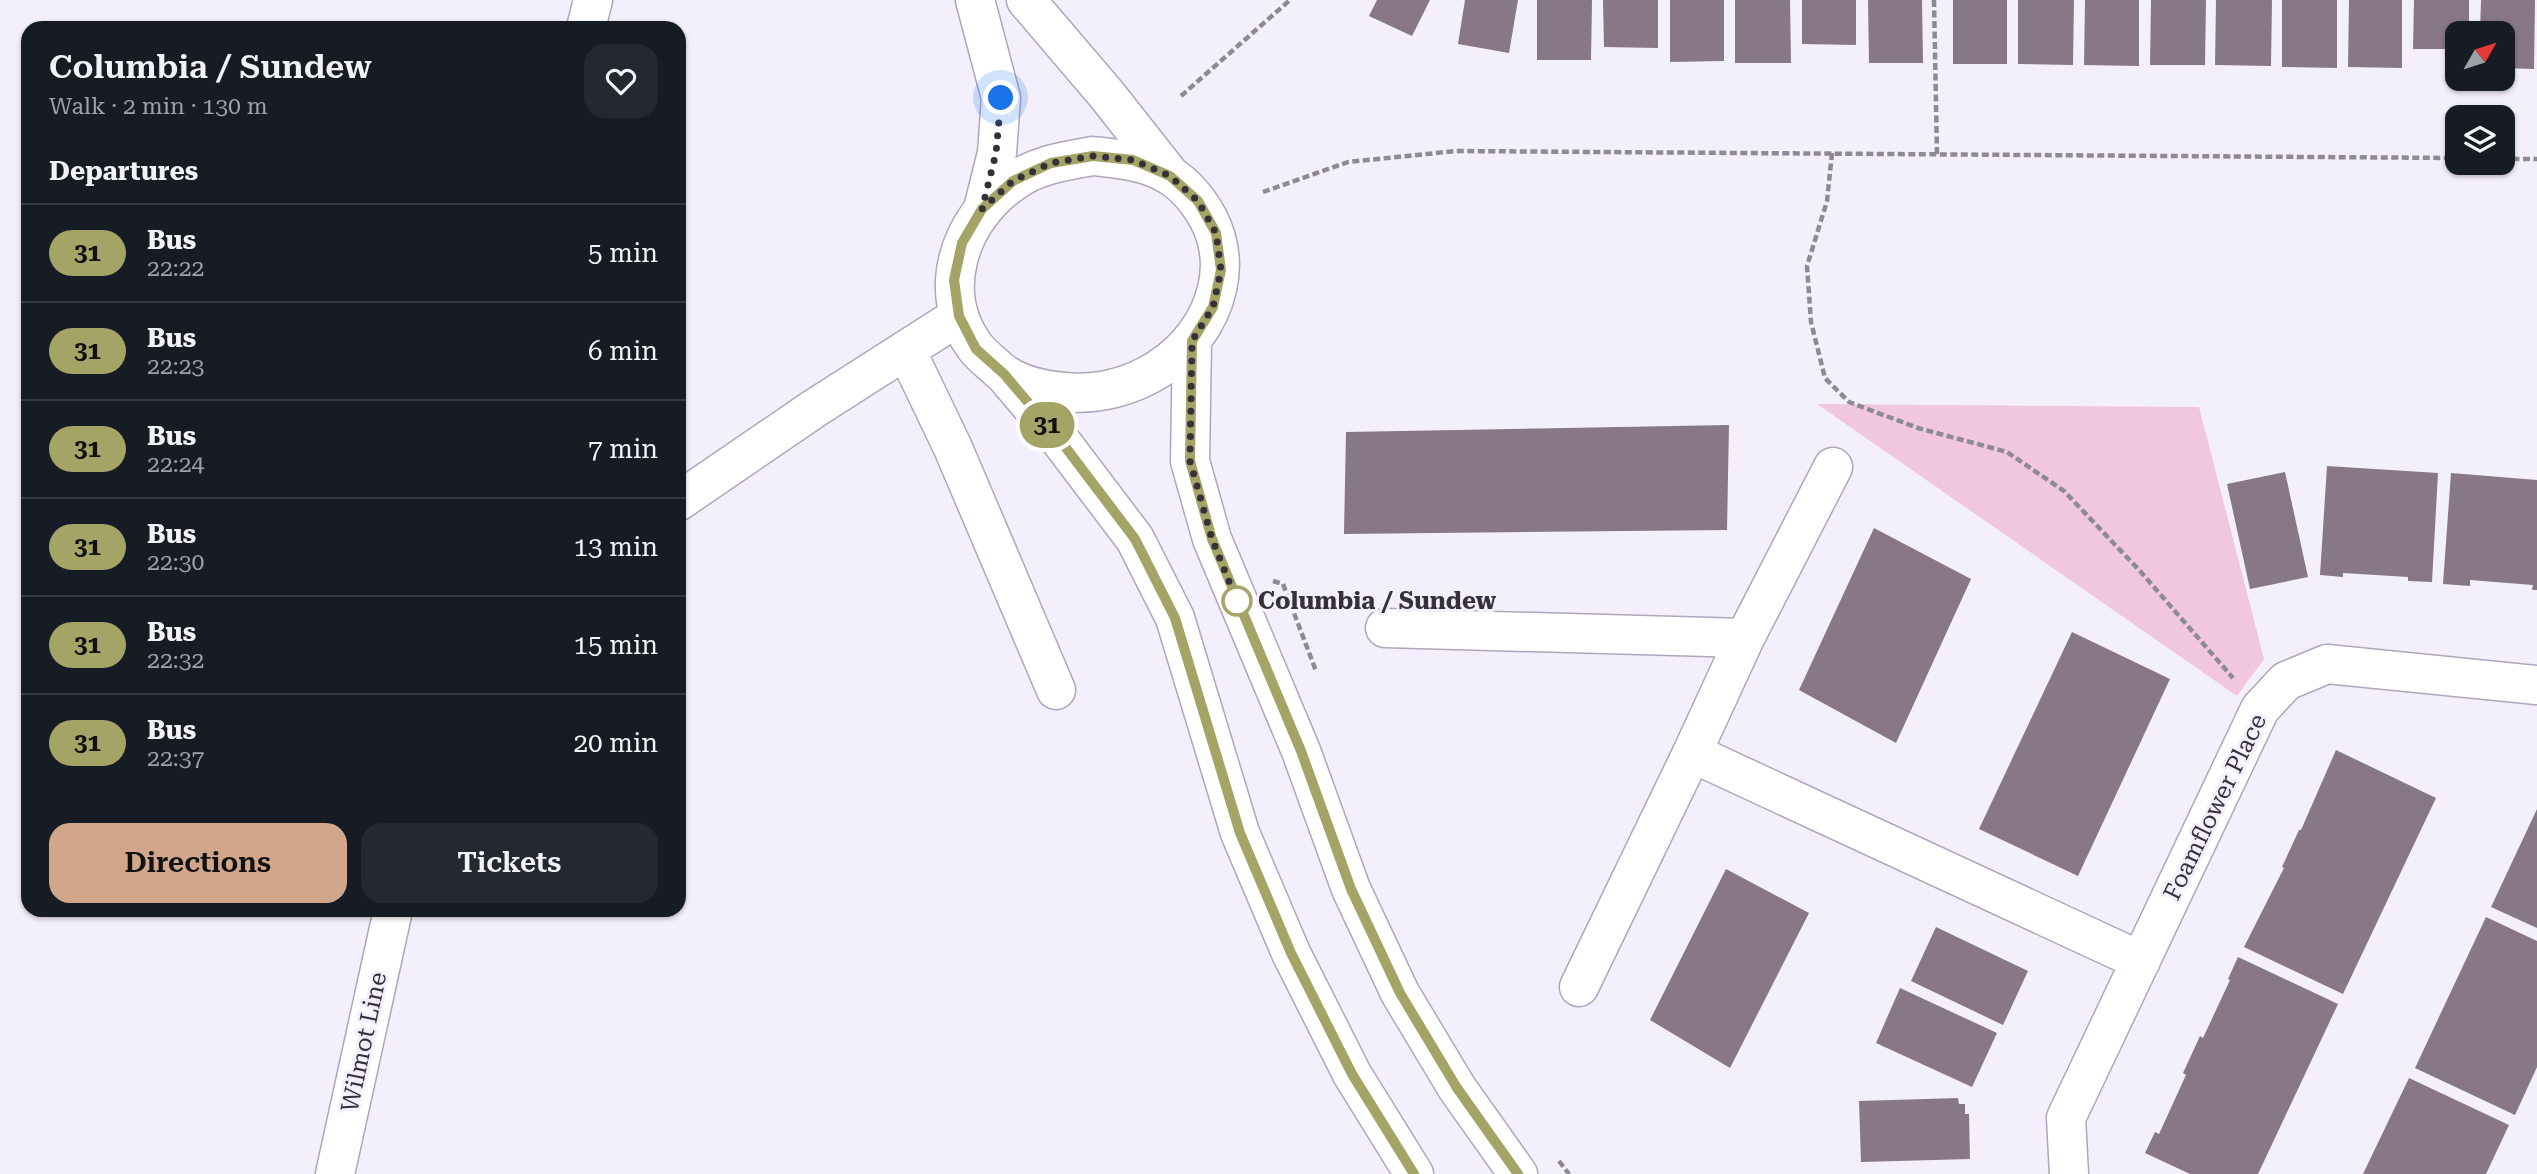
<!DOCTYPE html>
<meta charset="utf-8">
<style>
:root{--surface:#171b24;--page:#242831;--text:#f1f3f6;--muted:#9ea1a6;--line:#363941;--accent:#d1a68a}
body{margin:0;font-family:"Roboto Serif",serif;background:var(--page);color:var(--text);height:100vh;display:flex;flex-direction:column;font-size:26px;white-space:nowrap}
*{box-sizing:border-box;margin:0}
p{font-size:23px;color:var(--muted)}
.icon{flex:none;width:38px;height:38px;fill:none;stroke:currentColor;stroke-width:2;stroke-linecap:round;stroke-linejoin:round}
.map{position:relative;flex:1;overflow:hidden}
.drawer{position:absolute;left:21px;top:21px;width:665px;height:896px;display:flex;flex-direction:column;background:var(--surface);border-radius:21px;box-shadow:0 2px 5px #0004}
.drawer>*{flex:none}
.badge{padding:0 14px;border-radius:23px;font-size:24px;line-height:46px}
.needle{width:46px;rotate:51deg}
.buttons{position:absolute;left:2445px;top:21px;display:grid;gap:14px}
.buttons a{display:grid;place-items:center;width:70px;height:70px;border-radius:14px;background:var(--surface);box-shadow:0 2px 5px #0004;font-size:35px}
.you{position:absolute;width:35px;height:35px;margin:-18px;border:5px solid #fff;border-radius:50%;background:#1a73e8;box-shadow:0 0 0 10px #1a73e833}
.map>.badge{position:absolute;translate:-50% -50%;box-shadow:0 0 0 4px #fff}
h2{padding:0 28px;font-size:26px;line-height:63px}
.round{display:grid;place-items:center;flex:none;width:74px;height:74px;border-radius:21px;background:var(--page)}
.head{display:flex;align-items:center;justify-content:space-between;height:119px;padding:0 28px}
h1{font-size:33px;font-weight:600;line-height:52px}
.button{display:flex;gap:14px;margin-top:auto;padding:14px 28px}
.button a{flex:1;height:80px;border-radius:21px;background:var(--accent);color:#111;font-size:28px;font-weight:600;line-height:80px;text-align:center}
.button a+a{background:var(--page);color:var(--text)}
ul{padding:0;list-style:none}
li{display:flex;align-items:center;gap:21px;height:98px;padding:0 28px;border-top:2px solid var(--line)}
li div{flex:1}
li b{display:block;font-size:26px}
li em{font-style:normal}
li .badge{min-width:77px;font-weight:700;text-align:center}
.map>svg:first-child{display:block}
</style>
<div class="map">
<svg width="2537" height="1174" viewBox="0 0 2537 1174">
<rect width="100%" height="100%" fill="#f4effc"/>
<path fill="#f1c7dd" d="M1817,404l382,3 65,252 -27,37z"/>
<path fill="#877787" d="M1377,0h53l-18,36 -43,-20z
M1465,0h53l-9,53 -51,-9z
M1537,0h55l-1,60h-54z
M1603,0h55v48l-54,-1z
M1670,0h54v61l-54,1z
M1735,0h55l1,63h-56z
M1802,0h54v45l-54,-1z
M1868,0h54l1,63h-54z
M1953,0h54v64h-54z
M2018,0h56l-1,65 -55,-1z
M2085,0h54v66l-55,-1z
M2151,0h55l-1,65h-55z
M2216,0h56l-1,66 -56,-1z
M2282,0h55v68l-55,-1z
M2349,0h53v68l-54,-1z
M2414,0h55v33h-12v16h-44z
M2481,0h54l-1,69 -32,-1v-35h-22z
M1729,425l-2,105 -383,4 2,-102z
M2327,466l111,7 -6,109 -24,-1v-4l-65,-4v4l-23,-2z
M2285,472l23,105 -58,12 -23,-105z
M2451,473l86,7v110h-5l1,-5 -63,-5v6l-27,-2z
M1874,528l97,51 -75,164 -97,-53z
M2072,632l98,47 -92,197 -99,-47z
M2336,750l100,48 -93,196 -99,-47 40,-79 -2,-1 17,-37h2z
M2537,809v119l-46,-21z
M1726,869l83,44 -79,155 -80,-48z
M2486,917l51,24v126l-22,48 -100,-47z
M1936,927l92,44 -25,54 -92,-44z
M2238,957l100,47 -80,170h-68l-45,-21 10,-21 4,2 27,-59 -3,-2 17,-37 3,2 27,-58 -2,-1z
M1900,988l97,45 -25,54 -96,-44z
M2409,1078l100,47 -23,49h-123z
M1958,1098l1,6h6v10h4l1,45 -109,3 -2,-61z"/>
<g fill="none" stroke-linecap="round" stroke-linejoin="round">
<g stroke="#afa6bb" stroke-width="41">
<path id="minor" d="M975,0l26,98 -4,55 -14,56
M1026,0l81,95 63,80
M586,28l7,-28
M906,350l47,98 103,242
M1833,467l-88,171 -53,115 449,208
M679,501l136,-93 144,-92
M1385,628l360,10
M1579,987l113,-234
M335,1174l58,-264
M2069,1174l-3,-56 194,-409 26,-28 41,-17 210,21"/>
</g>
<g stroke="#afa6bb" stroke-width="41">
<path id="major" d="M1093,156c26,3 53,5 76,19 17,10 30,27 39,43 12,23 15,46 9,71 -16,68 -87,110 -153,103 -22,-2 -48,-8 -65,-22 -7,-7 -17,-14 -23,-22 -42,-55 -17,-129 37,-166 23,-17 52,-21 80,-26z
M1192,341l-2,120 22,78 89,212 50,138 49,104 57,95 61,86
M1004,374l56,66 75,99 40,79 65,215 51,120 61,121 62,100"/>
</g>
<path stroke="#8e8a94" stroke-width="4.5" stroke-dasharray="7 3.5" stroke-linecap="butt" d="M1934,0l3,154
M1181,96l109,-96
M1832,153l-5,48 -20,65 4,56 14,56 24,24 69,26 89,24 57,39 76,80 93,107
M2502,159h35
M1263,192l85,-30 108,-11 1001,7
M1273,581l10,3 33,87
M1559,1161l10,13"/>
<use href="#minor" stroke="#fff" stroke-width="38"/>
<use href="#major" stroke="#fff" stroke-width="38"/>
</g>
<g fill="none" stroke-linecap="round" stroke-linejoin="round">
<g stroke="#fff" stroke-width="16">
<path id="line" d="M1414,1174l-62,-100 -61,-121 -51,-120 -65,-215 -40,-79 -75,-99 -56,-66 -28,-25 -17,-33 -5,-36 8,-37 20,-34 31,-28 38,-18 42,-7 40,4 37,16 28,25 18,32 5,37 -8,37 -21,34 -2,120 22,78 89,212 50,138 49,104 57,95 61,86"/>
</g>
<use href="#line" stroke="#a4a466" stroke-width="10"/>
<path stroke="#35313a" stroke-width="7" stroke-dasharray="0 12.6" d="M1001,98l-5,55 -14,56 31,-28 38,-18 42,-7 40,4 37,16 28,25 18,32 5,37 -8,37 -21,34 -2,120 22,78 29,72 -4,-10"/>
</g>
<circle fill="#fff" stroke="#a4a466" stroke-width="3.5" cx="1237" cy="601" r="14"/>
<g text-anchor="middle" stroke-width="6" stroke-linejoin="round" paint-order="stroke">
<g font-size="24" font-weight="bold" fill="#35313a" stroke="#f4effc" text-anchor="start">
<text x="1258" y="609">Columbia / Sundew</text>
</g>
<g font-size="24" fill="#35313a" stroke="#f4effc">
<text transform="translate(2215 807) rotate(-64)" y="8">Foamflower Place</text>
<text transform="translate(364 1042) rotate(-78)" y="8">Wilmot Line</text>
</g>
</g>
</svg>
<div class="buttons">
<a><svg class="needle" viewBox="-14 -14 28 28"><path d="M0-13l5 13h-10z" fill="#e53935"/><path d="M0 13l5-13h-10z" fill="#9ea1a6"/></svg></a>
<a><svg class="icon" aria-label="layers" viewBox="0 0 24 24"><path d="M12 4l9 5-9 5-9-5zM3 14l9 5 9-5"/></svg></a>
</div>
<div class="you" style="left:1001px;top:98px"></div>
<b class="badge" style="left:1047px;top:425px;background:#a4a466;color:#111">31</b>
<section class="drawer">
<div class="head"><div><h1>Columbia / Sundew</h1><p>Walk · 2 min · 130 m</p></div><a class="round"><svg class="icon" aria-label="heart" viewBox="0 0 24 24"><path d="M12 20l-8-8c-3-5 5-10 8-4 3-6 11-1 8 4z"/></svg></a></div>
<h2>Departures</h2>
<ul>
<li><span class="badge" style="background:#a4a466;color:#111">31</span><div><b>Bus</b><p>22:22</p></div><em>5 min</em></li>
<li><span class="badge" style="background:#a4a466;color:#111">31</span><div><b>Bus</b><p>22:23</p></div><em>6 min</em></li>
<li><span class="badge" style="background:#a4a466;color:#111">31</span><div><b>Bus</b><p>22:24</p></div><em>7 min</em></li>
<li><span class="badge" style="background:#a4a466;color:#111">31</span><div><b>Bus</b><p>22:30</p></div><em>13 min</em></li>
<li><span class="badge" style="background:#a4a466;color:#111">31</span><div><b>Bus</b><p>22:32</p></div><em>15 min</em></li>
<li><span class="badge" style="background:#a4a466;color:#111">31</span><div><b>Bus</b><p>22:37</p></div><em>20 min</em></li>
</ul>
<div class="button"><a>Directions</a><a>Tickets</a></div>
</section>
</div>
